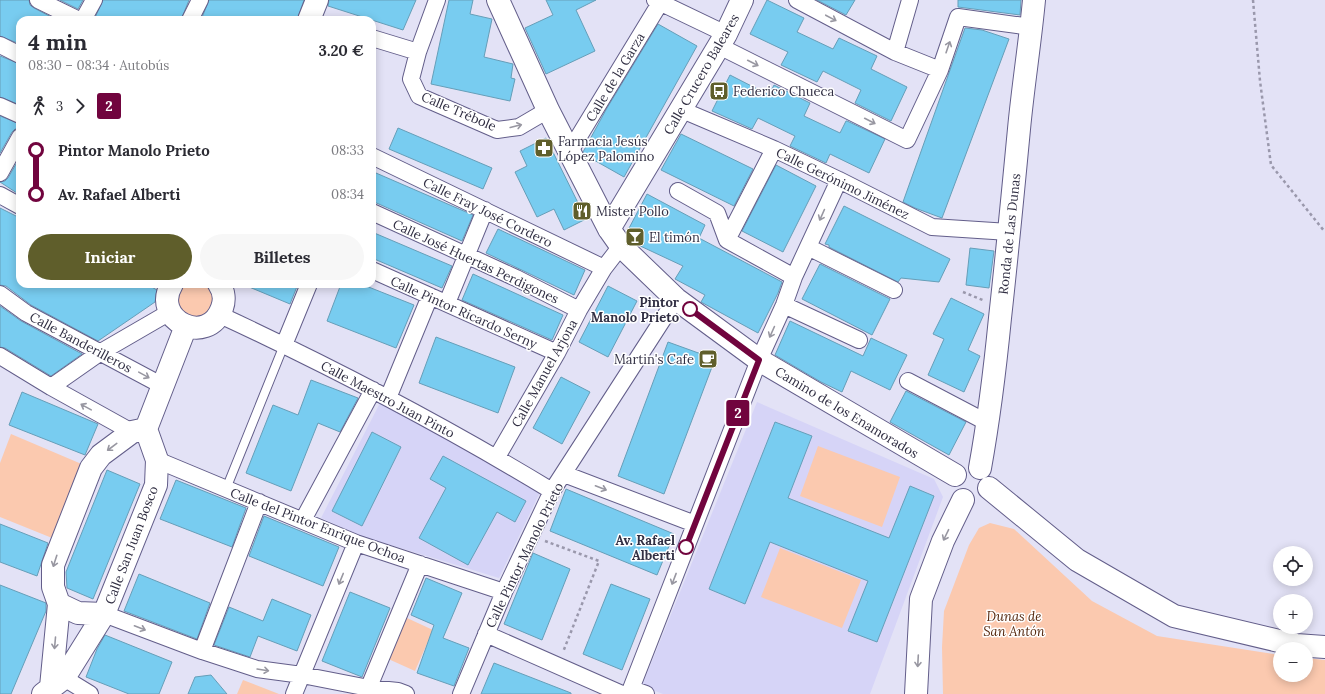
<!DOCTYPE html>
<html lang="es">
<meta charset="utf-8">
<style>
:root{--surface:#fff;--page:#f7f7f7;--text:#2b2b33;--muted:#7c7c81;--accent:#5f5e2b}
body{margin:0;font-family:Lora,serif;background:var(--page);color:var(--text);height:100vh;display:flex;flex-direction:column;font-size:15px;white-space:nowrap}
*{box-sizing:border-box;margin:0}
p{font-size:13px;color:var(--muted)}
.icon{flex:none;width:22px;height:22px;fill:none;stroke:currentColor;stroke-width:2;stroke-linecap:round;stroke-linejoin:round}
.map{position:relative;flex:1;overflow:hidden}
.sheet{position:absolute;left:16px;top:16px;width:360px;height:272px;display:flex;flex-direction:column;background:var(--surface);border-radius:12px;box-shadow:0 2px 10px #0003}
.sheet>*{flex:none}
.badge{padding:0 8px;border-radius:3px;font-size:14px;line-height:26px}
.controls{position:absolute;left:1273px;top:546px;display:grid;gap:8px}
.controls a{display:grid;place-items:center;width:40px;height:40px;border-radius:50%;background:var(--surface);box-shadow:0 2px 10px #0003;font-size:20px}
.map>.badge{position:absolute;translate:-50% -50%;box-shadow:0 0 0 2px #fff}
.legs{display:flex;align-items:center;gap:6px;height:44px;padding:0 12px;font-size:13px}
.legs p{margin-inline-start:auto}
.overview{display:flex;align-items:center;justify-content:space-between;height:68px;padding:0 12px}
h1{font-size:22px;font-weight:700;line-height:30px}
.primary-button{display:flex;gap:8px;margin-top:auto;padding:8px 12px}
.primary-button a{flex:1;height:46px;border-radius:24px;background:var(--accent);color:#fff;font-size:16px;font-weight:700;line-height:46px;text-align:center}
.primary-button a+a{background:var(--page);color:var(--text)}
ul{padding:0 12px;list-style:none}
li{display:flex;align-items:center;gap:14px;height:44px;font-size:15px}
li i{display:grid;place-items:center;width:6px;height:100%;margin:0 5px;background:currentColor}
li i::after{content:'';width:10px;height:10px;margin:-5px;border:3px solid;border-radius:50%;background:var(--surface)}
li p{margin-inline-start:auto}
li:first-child i{background:linear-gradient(#0000 50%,currentColor 0)}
li:last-child i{background:linear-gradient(currentColor 50%,#0000 0)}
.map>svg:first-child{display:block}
</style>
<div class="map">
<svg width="1325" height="694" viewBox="0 0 1325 694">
<rect width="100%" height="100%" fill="#e3e2f6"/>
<path fill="#d6d4f7" d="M757,402l177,77 9,18 -73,197h-207l-21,-8z
M380,403l163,83 -44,92 -138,-42 -40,-18z"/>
<path fill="#fbc9af" d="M185,284h23l6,6 1,20 -22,10 -15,-11c-1,-12 -2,-16 7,-25z
M11,434l80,34 -29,74 -62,-25v-54z
M818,446l82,31 -18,50 -82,-31z
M990,523l24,6 78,72 65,35 123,19v20h26v-17l19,2v34h-382l-1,-47 2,-36 25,-66 10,-17z
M780,548l81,32 -19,48 -81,-31z
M394,612l39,18 -18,41 -40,-18z
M243,680l36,14h-42z"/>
<path fill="#78ccf0" stroke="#669eb8" d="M0,0h29l1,5 4,3 23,12h-37v24l-20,-8z
M60,0h23l-5,9z
M103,0h86l-8,20h-87z
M209,0h95l-7,20h-96z
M329,0h87l-13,30 -75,-24z
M449,0h24l-3,14 22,5 -8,38 29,7 -2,14 4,1 -5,22 -79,-17z
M546,0h50l-20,10 19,41 -49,23 -21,-46 28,-13z
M767,0l37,18 -7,14 36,17 6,-11 38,18 -6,13 36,18 -16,34 -36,-18 6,-13 -38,-19 -6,11 -36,-17 7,-13 -38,-18z
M817,0h38l-9,15z
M958,0h63l-1,15 -62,-8z
M658,24l39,22 -73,131 -39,-22 -2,-3 24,-44z
M965,28l17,2 27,9 -67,179 -27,-10 -12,-6z
M0,56l20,8v41l-20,-8z
M730,75l39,20 5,-10 36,18 -6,13 36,17 6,-12h1l38,18 -16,34 -39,-19 -4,9 -36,-17 5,-10 -37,-18 -6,11 -40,-18z
M0,116l20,8v4l-5,1 -3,3 -12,21z
M398,128l94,40 -9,21 -94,-40z
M681,134l72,35 -19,37 -73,-36z
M546,138l40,81 -22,11 -10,-21 -17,8 -22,-45 12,-6 -7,-15z
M20,157v38l-20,-13 5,-1 3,-3z
M776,165l40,21 -33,66 -41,-21z
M376,173l97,42 -11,26 -90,-40v-18z
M647,194l58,31 -6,13 83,44 -4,11 -20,40 -57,-31 4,-7 -30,-16 8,-13 -47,-22 -5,-6 -4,-6z
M844,206l106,53 -11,23 -38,-4 -3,4 -69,-35v-2l-4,-1z
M0,208l20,10v66h126l11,6 -2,12 -57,39 -67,-36 -25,-19 -6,-1z
M498,229l87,41 -11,25 -88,-42z
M372,232l80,34 -10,22 -70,-30z
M970,248l24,3 -5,37 -23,-3z
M820,264l70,35 -18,36 -70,-36z
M473,274l90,41 -11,25 -90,-40z
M242,284h56l-8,20z
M341,284h20l53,21 -18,43 -69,-27z
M608,286l29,15 -29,56 -29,-15z
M951,298l33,16 -16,36 12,6 -16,36 -36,-17 16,-36 -11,-5z
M0,306l21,15 61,33 -31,22 -46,-28 -5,-1z
M790,321l73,35 8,-18 36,17 -17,35 -39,-19 -9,21 -21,-10 -46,-27z
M436,337l79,30 -17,46 -79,-30z
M668,342l47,17 -51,135 -46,-18z
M561,377l29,15 -28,52 -29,-16z
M311,380l47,18 -18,34 -22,-9 -27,68 -45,-18 27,-68 25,10z
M906,391l60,31 -17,33 -59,-33z
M22,392l76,32 -13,31 -76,-30z
M775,422l37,14 -24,62 101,40 21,-52 24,10 -57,146 -29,-11 20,-50 -98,-39 -25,62 -36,-15z
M372,432l29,15 -39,79 -30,-15z
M443,456l83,45 -11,21 -18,-10 -29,53 -49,-27 27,-50 -16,-9z
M107,470l33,14 -47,115 -26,-11 -1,-16z
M176,480l70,28 -14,39 -72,-28z
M566,489l108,45 -17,41 -107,-44z
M264,516l75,31 -16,39 -74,-30z
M0,524l48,19 -11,33 -37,-14z
M533,553l37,16 -28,71 -38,-16z
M139,574l71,29 -13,36 -73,-28z
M426,578l36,15 -19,45 26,10 -15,38 -37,-13 17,-48 -23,-10z
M611,584l39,15 -28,71 -39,-16z
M0,585l46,18v8l-35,83h-11z
M350,592l40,16 -28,69 -40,-16z
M272,599l39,16 -14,36 -39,-15 -8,21 -36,-12 15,-38 34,14z
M105,635l67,27 -13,32h-30l-43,-17 11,-28z
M494,663l77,30v1h-90z
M211,675l16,19h-39l7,-17z"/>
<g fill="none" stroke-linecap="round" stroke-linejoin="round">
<g stroke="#635e8a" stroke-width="10">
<path id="lane" d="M226,489l58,-144"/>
</g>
<g stroke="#635e8a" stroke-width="18">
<path id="street" d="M38,0l41,20
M437,0l-19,52 -7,27 8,17 78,34 22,-3 29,-17
M655,0l71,34
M797,0l98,52 15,-52
M83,20l11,-20
M190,20l10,-20
M372,38l46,14
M0,45l20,10
M719,46l188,94 33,-70 18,-53 73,10
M895,52l45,18
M0,106l20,9
M682,110l92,39 65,31 93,47 77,5
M570,151l90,-148
M372,156l232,112
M0,173l20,-36
M678,191l39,22 10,27 67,37
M0,195l20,11
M372,212l144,66 63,32
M727,240l47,-91
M808,247l86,43
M372,270l185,83
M0,294l26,19 137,73
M447,303l38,-93
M784,305l75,35
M220,315c114,53 225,111 332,176
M284,345l25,-61
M0,356l51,31 81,45
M908,381l80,42
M51,387l50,-35 69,-40
M388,398l42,-102
M497,457l60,-104 22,-43 25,-42 17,-22
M157,460l199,83 148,49
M564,474l131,50
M303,520l70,-130
M104,614l98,37 55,18 45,6 67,13 29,3 8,3
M486,634l136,60
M202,651l57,-149
M64,678l26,16
M632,689l14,5
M294,694l62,-151
M366,694l54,-130
M461,694l43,-102 48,-101 124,-192
M629,694l130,-334 25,-55 10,-28 45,-97"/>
</g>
<g stroke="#635e8a" stroke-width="24">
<path id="secondary" d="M498,0l50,110 61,119 12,17 55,53 83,61 196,115
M309,20l8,-20
M609,229l117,-195 16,-34
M172,284c-22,36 36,64 50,24 3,-8 2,-17 -3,-24
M146,429l40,-103
M980,468c9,-50 15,-99 20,-150 7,-63 13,-126 19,-189 4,-43 11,-86 15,-129
M989,488l88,72 97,56 122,29 29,2
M104,614l-26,-1 -19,-9 -6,-17v-22l38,-97 10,-13 31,-23 14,-3
M51,687l8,-83
M43,694l21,-16 40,-64 52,-129 1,-25 -11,-31
M916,694l5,-95 22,-58 20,-41"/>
</g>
<path stroke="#9a98ac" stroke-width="2.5" stroke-dasharray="3 3" stroke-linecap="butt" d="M1253,0l7,81 11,84 54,67
M963,292l22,9
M545,541l54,20 -36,91"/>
<use href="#lane" stroke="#fff" stroke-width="8"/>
<use href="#street" stroke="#fff" stroke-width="16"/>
<use href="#secondary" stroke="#fff" stroke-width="22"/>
</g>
<defs><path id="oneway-shaft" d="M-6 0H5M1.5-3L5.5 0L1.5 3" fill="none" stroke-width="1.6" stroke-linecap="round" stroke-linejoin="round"/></defs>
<g stroke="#9897a1">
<use href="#oneway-shaft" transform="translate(831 18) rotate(28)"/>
<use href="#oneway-shaft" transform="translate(948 47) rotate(-71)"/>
<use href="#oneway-shaft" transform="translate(753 63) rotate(27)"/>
<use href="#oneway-shaft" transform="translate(870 121) rotate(27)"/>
<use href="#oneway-shaft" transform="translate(516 126) rotate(-14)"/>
<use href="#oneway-shaft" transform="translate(822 215) rotate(114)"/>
<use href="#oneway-shaft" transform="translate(772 332) rotate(114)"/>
<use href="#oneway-shaft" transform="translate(144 375) rotate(29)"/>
<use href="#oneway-shaft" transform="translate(86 407) rotate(-151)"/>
<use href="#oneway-shaft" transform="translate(112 447) rotate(143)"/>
<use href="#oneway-shaft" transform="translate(601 488) rotate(21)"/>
<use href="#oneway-shaft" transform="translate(946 535) rotate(116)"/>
<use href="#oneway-shaft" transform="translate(55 561) rotate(108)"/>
<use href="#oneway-shaft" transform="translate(341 579) rotate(112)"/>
<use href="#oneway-shaft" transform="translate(674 579) rotate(111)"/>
<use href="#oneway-shaft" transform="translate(140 628) rotate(21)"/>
<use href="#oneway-shaft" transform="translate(55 643) rotate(95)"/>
<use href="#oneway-shaft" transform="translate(918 661) rotate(93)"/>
<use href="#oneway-shaft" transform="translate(263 670) rotate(9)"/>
</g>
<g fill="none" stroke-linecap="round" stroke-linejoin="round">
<g stroke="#fff" stroke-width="9">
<path id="line-1" d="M686,547l73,-187 -69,-51"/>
</g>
<use href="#line-1" stroke="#71043e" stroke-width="6"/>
</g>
<defs>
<g id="bus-square" transform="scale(1)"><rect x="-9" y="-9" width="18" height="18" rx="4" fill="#5f5e2b" stroke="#fff"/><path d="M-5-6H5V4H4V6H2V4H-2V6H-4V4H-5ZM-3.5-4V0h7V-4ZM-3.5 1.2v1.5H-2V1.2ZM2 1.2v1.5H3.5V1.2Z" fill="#fff"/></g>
<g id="pharmacy-square" transform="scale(1)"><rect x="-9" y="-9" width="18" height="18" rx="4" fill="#5f5e2b" stroke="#fff"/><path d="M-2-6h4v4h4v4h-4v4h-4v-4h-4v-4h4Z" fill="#fff"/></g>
<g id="restaurant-square" transform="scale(1)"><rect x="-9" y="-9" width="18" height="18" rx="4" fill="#5f5e2b" stroke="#fff"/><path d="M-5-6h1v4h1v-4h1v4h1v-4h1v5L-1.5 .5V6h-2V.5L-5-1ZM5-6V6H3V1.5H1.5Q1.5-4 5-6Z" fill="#fff"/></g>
<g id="bar-square" transform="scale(1)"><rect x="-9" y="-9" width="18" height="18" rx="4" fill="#5f5e2b" stroke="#fff"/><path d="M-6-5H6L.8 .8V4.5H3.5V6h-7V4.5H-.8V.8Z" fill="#fff"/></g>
<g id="cafe-square" transform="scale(1)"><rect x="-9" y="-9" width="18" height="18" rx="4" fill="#5f5e2b" stroke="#fff"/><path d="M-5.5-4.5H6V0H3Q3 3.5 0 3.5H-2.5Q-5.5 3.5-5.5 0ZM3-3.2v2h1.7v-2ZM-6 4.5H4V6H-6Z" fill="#fff"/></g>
</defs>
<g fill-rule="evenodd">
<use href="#bus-square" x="719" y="91"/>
<use href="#pharmacy-square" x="544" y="148"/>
<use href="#restaurant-square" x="582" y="211"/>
<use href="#bar-square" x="635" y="237"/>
<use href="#cafe-square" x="708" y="359"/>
</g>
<g fill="#fff" stroke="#71043e" stroke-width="2">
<circle cx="690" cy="309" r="7"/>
<circle cx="686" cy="547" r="7"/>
</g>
<g text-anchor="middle" stroke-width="3" stroke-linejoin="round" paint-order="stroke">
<g font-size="13" fill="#312f43" stroke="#fff">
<text transform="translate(701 74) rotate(-60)" y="5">Calle Crucero Baleares</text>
<text transform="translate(615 77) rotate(-59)" y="5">Calle de la Garza</text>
<text transform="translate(459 111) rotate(23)" y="5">Calle Trébole</text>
<text transform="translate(843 183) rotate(26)" y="5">Calle Gerónimo Jiménez</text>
<text transform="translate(488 212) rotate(26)" y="5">Calle Fray José Cordero</text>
<text transform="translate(1009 234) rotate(-84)" y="5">Ronda de Las Dunas</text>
<text transform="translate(476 261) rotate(25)" y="5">Calle José Huertas Perdigones</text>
<text transform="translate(464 312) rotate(24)" y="5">Calle Pintor Ricardo Serny</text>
<text transform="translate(81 342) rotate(28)" y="5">Calle Banderilleros</text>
<text transform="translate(544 373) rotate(-61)" y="5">Calle Manuel Arjona</text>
<text transform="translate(388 399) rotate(28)" y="5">Calle Maestro Juan Pinto</text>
<text transform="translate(847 412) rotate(31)" y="5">Camino de los Enamorados</text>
<text transform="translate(318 525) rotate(21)" y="5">Calle del Pintor Enrique Ochoa</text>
<text transform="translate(131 545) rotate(-69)" y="5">Calle San Juan Bosco</text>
<text transform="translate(524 555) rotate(-64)" y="5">Calle Pintor Manolo Prieto</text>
</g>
<g font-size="13" fill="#312f43" stroke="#fff" text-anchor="start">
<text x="733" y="96">Federico Chueca</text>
<text x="558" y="146">Farmacia Jesús<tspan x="558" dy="15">López Palomino</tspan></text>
<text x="596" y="216">Mister Pollo</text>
<text x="649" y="242">El timón</text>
<text x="694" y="364" text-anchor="end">Martin's Cafe</text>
</g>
<g font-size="13" font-weight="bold" fill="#312f43" stroke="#fff" text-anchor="end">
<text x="679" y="307">Pintor<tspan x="679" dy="15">Manolo Prieto</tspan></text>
<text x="675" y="545">Av. Rafael<tspan x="675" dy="15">Alberti</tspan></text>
</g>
<g font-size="13" font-style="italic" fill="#56290f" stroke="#fff">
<text x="1014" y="621">Dunas de<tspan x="1014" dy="15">San Antón</tspan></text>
</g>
</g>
</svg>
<div class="controls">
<a><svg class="icon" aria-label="locate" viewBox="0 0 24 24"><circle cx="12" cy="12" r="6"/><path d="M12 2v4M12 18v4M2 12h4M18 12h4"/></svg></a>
<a>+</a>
<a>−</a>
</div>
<b class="badge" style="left:738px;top:413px;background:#71043e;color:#fff">2</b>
<section class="sheet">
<div class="overview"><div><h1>4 min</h1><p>08:30 – 08:34 · Autobús</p></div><b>3.20 €</b></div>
<div class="legs"><svg class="icon" aria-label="walk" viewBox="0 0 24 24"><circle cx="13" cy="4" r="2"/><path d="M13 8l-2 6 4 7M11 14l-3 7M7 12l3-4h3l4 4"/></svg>3<svg class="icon" aria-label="forward" viewBox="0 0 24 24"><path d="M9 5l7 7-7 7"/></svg><b class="badge" style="background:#71043e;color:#fff">2</b></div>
<ul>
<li><i style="color:#71043e"></i><b>Pintor Manolo Prieto</b><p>08:33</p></li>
<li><i style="color:#71043e"></i><b>Av. Rafael Alberti</b><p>08:34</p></li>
</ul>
<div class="primary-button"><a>Iniciar</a><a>Billetes</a></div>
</section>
</div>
